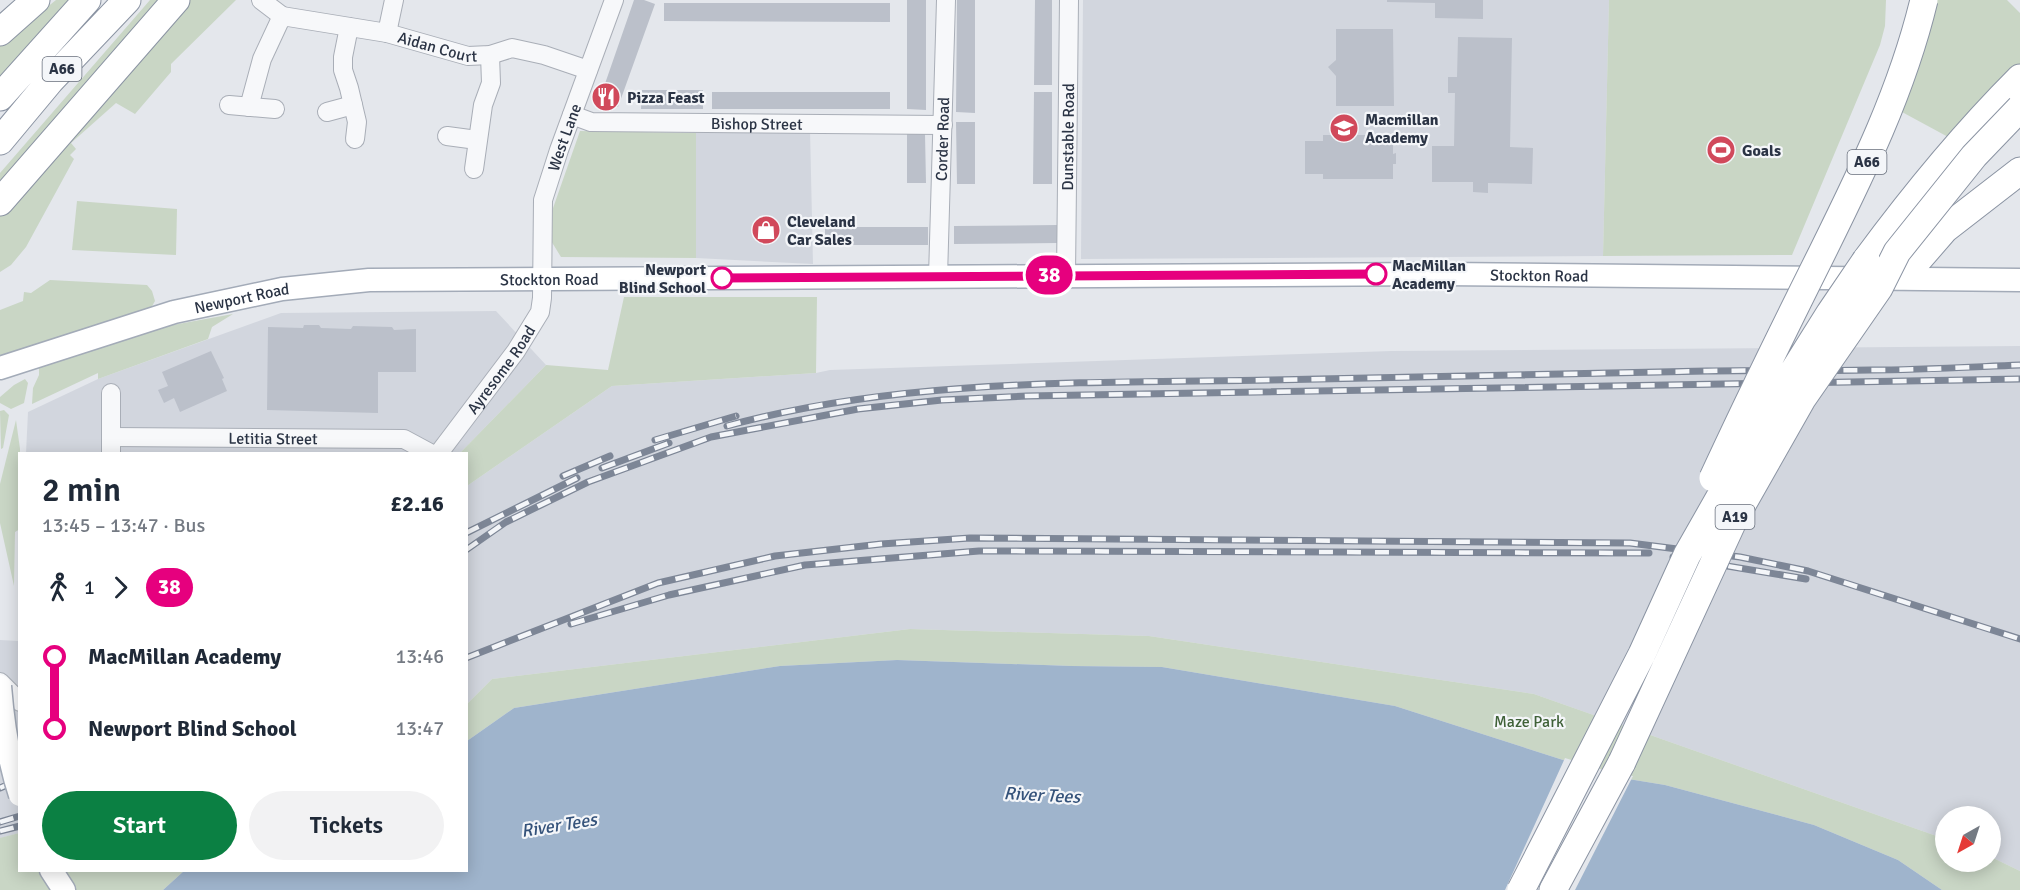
<!DOCTYPE html>
<meta charset="utf-8">
<style>
:root{--surface:#fff;--page:#f2f2f3;--text:#1f2937;--muted:#747a83;--accent:#0b8043}
body{margin:0;font-family:Signika,sans-serif;background:var(--page);color:var(--text);height:100vh;display:flex;flex-direction:column;font-size:22px;white-space:nowrap}
*{box-sizing:border-box;margin:0}
p{font-size:20px;color:var(--muted)}
.icon{flex:none;width:33px;height:33px;fill:none;stroke:currentColor;stroke-width:2;stroke-linecap:round;stroke-linejoin:round}
.map{position:relative;flex:1;overflow:hidden}
.panel{position:absolute;left:18px;top:452px;width:450px;height:420px;display:flex;flex-direction:column;background:var(--surface);border-radius:0px;box-shadow:0 3px 15px #0003}
.panel>*{flex:none}
.badge{padding:0 12px;border-radius:20px;font-size:21px;line-height:39px}
.needle{width:39px;rotate:219deg}
.buttons{position:absolute;left:1935px;top:806px;display:grid;gap:12px}
.buttons a{display:grid;place-items:center;width:66px;height:66px;border-radius:50%;background:var(--surface);box-shadow:0 3px 15px #0003;font-size:30px}
.map>.badge{position:absolute;translate:-50% -50%;box-shadow:0 0 0 3px #fff}
.legs{display:flex;align-items:center;gap:9px;height:66px;padding:0 24px;font-size:20px}
.legs p{margin-inline-start:auto}
.head{display:flex;align-items:center;justify-content:space-between;height:102px;padding:0 24px}
h1{font-size:33px;font-weight:600;line-height:45px}
.button{display:flex;gap:12px;margin-top:auto;padding:12px 24px}
.button a{flex:1;height:69px;border-radius:36px;background:var(--accent);color:#fff;font-size:24px;font-weight:600;line-height:69px;text-align:center}
.button a+a{background:var(--page);color:var(--text)}
ul{padding:0 24px;list-style:none}
li{display:flex;align-items:center;gap:21px;height:72px;font-size:22px}
li i{display:grid;place-items:center;width:9px;height:100%;margin:0 8px;background:currentColor}
li i::after{content:'';width:15px;height:15px;margin:-8px;border:4px solid;border-radius:50%;background:var(--surface)}
li p{margin-inline-start:auto}
li:first-child i{background:linear-gradient(#0000 50%,currentColor 0)}
li:last-child i{background:linear-gradient(currentColor 50%,#0000 0)}
.map>svg:first-child{display:block}
</style>
<div class="map">
<svg width="2020" height="890" viewBox="0 0 2020 890">
<rect width="100%" height="100%" fill="#e4e7ec"/>
<path fill="#d2d6de" d="M1083,0h526l-6,256 -522,3z
M810,129l3,135 -117,-6v-125z
M496,311l50,54 -86,88h-434l2,-41 70,-33 183,-66z
M2020,346v525l-29,-14 -1,-41h-44l-1,23 -411,-145 -385,-58 -239,-7 -418,50 -25,25v-218l145,-100 204,-13 14,-3 562,-19z
M19,619v214l-14,4 -5,53v-250l18,1z"/>
<path fill="#c9d6c5" d="M56,0h16l-72,77v-32z
M150,0h12l-162,186v-13z
M184,0h52l-65,64v8l-36,42 -19,-11 -45,40 5,6 -6,6 4,4 -48,88 -15,18 -11,7v-61z
M1609,0h277l-1,26 -5,19 -88,210 -189,1z
M1935,0h72l13,13v51l-70,74 -48,-26 23,-69z
M580,131l116,2v125l-135,-1 -16,-26z
M77,201l100,8 -1,46 -104,-5z
M50,280l97,5 5,6 3,10 -4,7 -151,54v-52l23,-9 1,-9 7,1z
M624,297h193l-1,76 -204,13 -145,100 -1,-33h-6l86,-88 62,5z
M233,314l-21,13 -4,12 -110,40v-6l-66,31 1,-16 6,-13v-10l90,-32z
M25,379l3,4 -4,20 -13,6 -11,-6v-6l14,-12z
M4,410l5,5 -6,33 -2,1 -1,-38z
M16,420l4,29v80l-5,3 -1,54 -14,-63v-39z
M910,629l239,7 385,58 411,145 1,22h44l1,-4 29,14v19h-78l-44,-30 -84,-35 -149,-40 -49,-8 -221,-71 -233,-39 -90,-1 -175,-6 -117,6 -266,42 -47,33v-37l25,-25z
M19,833l1,37h165l-22,20h-163v-52z"/>
<path fill="#9fb4cc" d="M897,660l175,6 90,1 233,39 221,71 49,8 149,40 84,35 44,30h-1779l22,-20h281l1,-129 47,-33 266,-42z"/>
<path fill="#e4e7ec" d="M1565,758l52,16 16,2 -58,114h-70z"/>
<path fill="#bbc0ca" d="M634,0h10l11,4 -37,103 -19,-6z
M907,0h19v110l-19,-1z
M957,0h18v113l-19,-1z
M1035,0h17v85h-18z
M1387,0h96v19l-48,-1v-15l-48,-1z
M664,3h226v19l-226,-1z
M1336,29h57l1,77h-58v-30l-8,-9 8,-7z
M1458,37l54,1 -2,109 23,1 -1,36 -44,-1v10l-15,-1v-10h-41v-36h22l1,-53h-7v-16h9z
M642,90h61v19h-62z
M712,92h178v17h-178z
M1034,92h18v92h-19z
M956,122h19v62h-18z
M907,134h18l1,49h-19z
M1323,135h70v19l3,-1v11h-3v15h-70v-5h-18v-33h18z
M1057,225v18l-103,1v-18z
M825,227h103v18h-103z
M304,325h15l2,3 30,1 2,-3 39,1 2,3 22,-1v43h-38v41l-111,-3 1,-83 35,1z
M211,351l13,27 -2,1 5,12 -47,21 -6,-14 -10,5 -6,-13 10,-4 -6,-14z"/>
<g fill="none" stroke-linecap="round" stroke-linejoin="round">
<g stroke="#a9aeb7" stroke-width="20">
<g id="minor">
<path d="M261,0l21,16"/>
<path d="M349,27l-6,30v13l6,18 8,34 -2,17"/>
<path d="M387,33l7,-33"/>
<path d="M229,105l46,4"/>
<path id="s1" d="M249,107l13,-48 20,-43 105,17 81,23 22,-1 22,-7 32,7 44,15"/>
<path d="M327,112l26,-7"/>
<path id="s2" d="M572,115l19,7 352,3"/>
<path d="M447,136l30,4"/>
<path d="M474,169l9,-64 8,-22 -1,-28"/>
<path id="s3" d="M1066,275l3,-275"/>
<path id="s4" d="M938,277l8,-277"/>
<path d="M111,393v60"/>
<path id="s5" d="M111,437l293,2 26,14"/>
<path id="s6" d="M439,453l77,-102 24,-39 2,-14 1,-98 16,-50 55,-150"/>
<path d="M0,682l20,20"/>
</g>
</g>
<g stroke="#a3abb8" stroke-width="25">
<g id="major">
<path id="s7" d="M0,368l174,-56 108,-23 87,-9 1073,-6 578,6"/>
<path d="M51,870l13,20"/>
</g>
</g>
<g stroke="#8b94a3" stroke-width="29">
<path id="highway" d="M0,32l36,-32
M0,97l87,-97
M0,141l50,-60 77,-81
M0,202l176,-202
M1866,260c48,-65 97,-125 154,-182
M1905,275l40,-46 75,-58
M1553,890l69,-128"/>
</g>
<use href="#minor" stroke="#f7f8fa" stroke-width="18"/>
<use href="#major" stroke="#fff" stroke-width="22"/>
<use href="#highway" stroke="#fff" stroke-width="27"/>
<g stroke="#7d8696" stroke-width="7">
<path id="rail" d="M727,426c174,-48 364,-43 544,-46 145,-3 291,-6 436,-9 55,-1 109,0 163,-1 50,0 100,-3 150,-5
M655,440l81,-24
M602,468l67,-25
M563,476l47,-20
M466,533l111,-55
M466,550l40,-28 82,-40 123,-45 147,-28 84,-9 85,-4 993,-17
M1673,557l133,22
M571,624l98,-29 136,-30 174,-14 670,2
M466,658l192,-75 117,-27 106,-12 89,-6 660,5 110,14 68,14 212,68
M0,788l20,-9
M0,822l20,-6
M0,831l20,-5"/>
</g>
<use href="#rail" stroke="#f4f6f9" stroke-width="4.5" stroke-dasharray="14" stroke-linecap="butt"/>
<g stroke="#a3abb8" stroke-width="25" stroke-linecap="butt">
<path id="major-bridge" d="M0,686c3,38 8,73 20,109"/>
</g>
<g stroke="#8b94a3" stroke-width="29" stroke-linecap="butt">
<path id="highway-bridge" d="M1713,478c35,-76 72,-151 109,-225 41,-83 80,-162 102,-253
M1622,762l112,-243 68,-120 77,-111 18,-36 77,-96 46,-48
M1521,890l121,-236 45,-99 84,-148 59,-94 36,-53"/>
</g>
<use href="#major-bridge" stroke="#fff" stroke-width="22"/>
<use href="#highway-bridge" stroke="#fff" stroke-width="27"/>
</g>
<g fill="none" stroke-linecap="round" stroke-linejoin="round">
<g stroke="#fff" stroke-width="14">
<path id="line-1" d="M722,278l654,-4"/>
</g>
<use href="#line-1" stroke="#e6007e" stroke-width="9"/>
</g>
<defs>
<g id="restaurant-disc" transform="scale(1.5)"><circle r="9.5" fill="#d1495b" stroke="#f4f6f9"/><path d="M-5-6h1v4h1v-4h1v4h1v-4h1v5L-1.5 .5V6h-2V.5L-5-1ZM5-6V6H3V1.5H1.5Q1.5-4 5-6Z" fill="#fff"/></g>
<g id="school-disc" transform="scale(1.5)"><circle r="9.5" fill="#d1495b" stroke="#f4f6f9"/><path d="M0-5L7-2L0 1L-7-2ZM-4 1L0 2.5L4 1V4Q0 6-4 4Z" fill="#fff"/></g>
<g id="stadium-disc" transform="scale(1.5)"><circle r="9.5" fill="#d1495b" stroke="#f4f6f9"/><path d="M0-5a6.5 5 0 1 0 0 10a6.5 5 0 1 0 0-10ZM-3.5-1.8h7v3.6h-7Z" fill="#fff"/></g>
<g id="shop-disc" transform="scale(1.5)"><circle r="9.5" fill="#d1495b" stroke="#f4f6f9"/><path d="M-5-2.5h2.3a2.7 3.5 0 0 1 5.4 0H5L5.5 6h-11ZM-1.5-2.5h3a1.5 2.3 0 0 0-3 0Z" fill="#fff"/></g>
</defs>
<g fill-rule="evenodd">
<use href="#restaurant-disc" x="606" y="97"/>
<use href="#school-disc" x="1344" y="128"/>
<use href="#stadium-disc" x="1721" y="150"/>
<use href="#shop-disc" x="766" y="230"/>
</g>
<g fill="#fff" stroke="#e6007e" stroke-width="3">
<circle cx="1376" cy="274" r="10"/>
<circle cx="722" cy="278" r="10"/>
</g>
<g text-anchor="middle" stroke-width="4.5" stroke-linejoin="round" paint-order="stroke">
<g fill="#f4f6f9" stroke="#676e7b" stroke-width="1.5">
<rect x="42.5" y="57" width="39" height="24" rx="4.5"/>
<rect x="1847.5" y="150" width="39" height="24" rx="4.5"/>
<rect x="1715.5" y="505" width="39" height="24" rx="4.5"/>
</g>
<g font-size="15" font-weight="bold" fill="#2b3445">
<text x="62" y="74">A66</text>
<text x="1867" y="167">A66</text>
<text x="1735" y="522">A19</text>
</g>
<g font-size="16" fill="#2b3445" stroke="#f4f6f9">
<text dy="6" stroke="none"><textPath href="#s1" startOffset="256">Aidan Court</textPath></text>
<text dy="6" stroke="none"><textPath href="#s2" startOffset="186">Bishop Street</textPath></text>
<text dy="6" stroke="none"><textPath href="#s6" startOffset="352">West Lane</textPath></text>
<text dy="6" stroke="none"><textPath href="#s3" startOffset="138">Dunstable Road</textPath></text>
<text dy="6" stroke="none"><textPath href="#s4" startOffset="138">Corder Road</textPath></text>
<text dy="6" stroke="none"><textPath href="#s7" startOffset="1551">Stockton Road</textPath></text>
<text dy="6" stroke="none"><textPath href="#s7" startOffset="561">Stockton Road</textPath></text>
<text dy="6" stroke="none"><textPath href="#s7" startOffset="252">Newport Road</textPath></text>
<text dy="6" stroke="none"><textPath href="#s6" startOffset="104">Ayresome Road</textPath></text>
<text dy="6" stroke="none"><textPath href="#s5" startOffset="162">Letitia Street</textPath></text>
</g>
<g font-size="16" font-weight="bold" fill="#2b3445" stroke="#f4f6f9" text-anchor="start">
<text x="627" y="103">Pizza Feast</text>
<text x="1365" y="125">Macmillan<tspan x="1365" dy="18">Academy</tspan></text>
<text x="1742" y="156">Goals</text>
<text x="787" y="227">Cleveland<tspan x="787" dy="18">Car Sales</tspan></text>
</g>
<g font-size="16" font-weight="bold" fill="#2b3445" stroke="#f4f6f9" text-anchor="start">
<text x="1392" y="271">MacMillan<tspan x="1392" dy="18">Academy</tspan></text>
<text x="706" y="275" text-anchor="end">Newport<tspan x="706" dy="18">Blind School</tspan></text>
</g>
<g font-size="16" fill="#3f6138" stroke="#f4f6f9">
<text x="1529" y="727">Maze Park</text>
</g>
<g font-size="18" font-style="italic" fill="#34527a" stroke="#f4f6f9">
<text transform="translate(1042 795) rotate(3)" y="6">River Tees</text>
<text transform="translate(559 825) rotate(-9)" y="6">River Tees</text>
</g>
</g>
</svg>
<div class="buttons">
<a><svg class="needle" viewBox="-14 -14 28 28"><path d="M0-13l5 13h-10z" fill="#e53935"/><path d="M0 13l5-13h-10z" fill="#747a83"/></svg></a>
</div>
<b class="badge" style="left:1049px;top:275px;background:#e6007e;color:#fff">38</b>
<section class="panel">
<div class="head"><div><h1>2 min</h1><p>13:45 – 13:47 · Bus</p></div><b>£2.16</b></div>
<div class="legs"><svg class="icon" aria-label="walk" viewBox="0 0 24 24"><circle cx="13" cy="4" r="2"/><path d="M13 8l-2 6 4 7M11 14l-3 7M7 12l3-4h3l4 4"/></svg>1<svg class="icon" aria-label="forward" viewBox="0 0 24 24"><path d="M9 5l7 7-7 7"/></svg><b class="badge" style="background:#e6007e;color:#fff">38</b></div>
<ul>
<li><i style="color:#e6007e"></i><b>MacMillan Academy</b><p>13:46</p></li>
<li><i style="color:#e6007e"></i><b>Newport Blind School</b><p>13:47</p></li>
</ul>
<div class="button"><a>Start</a><a>Tickets</a></div>
</section>
</div>
